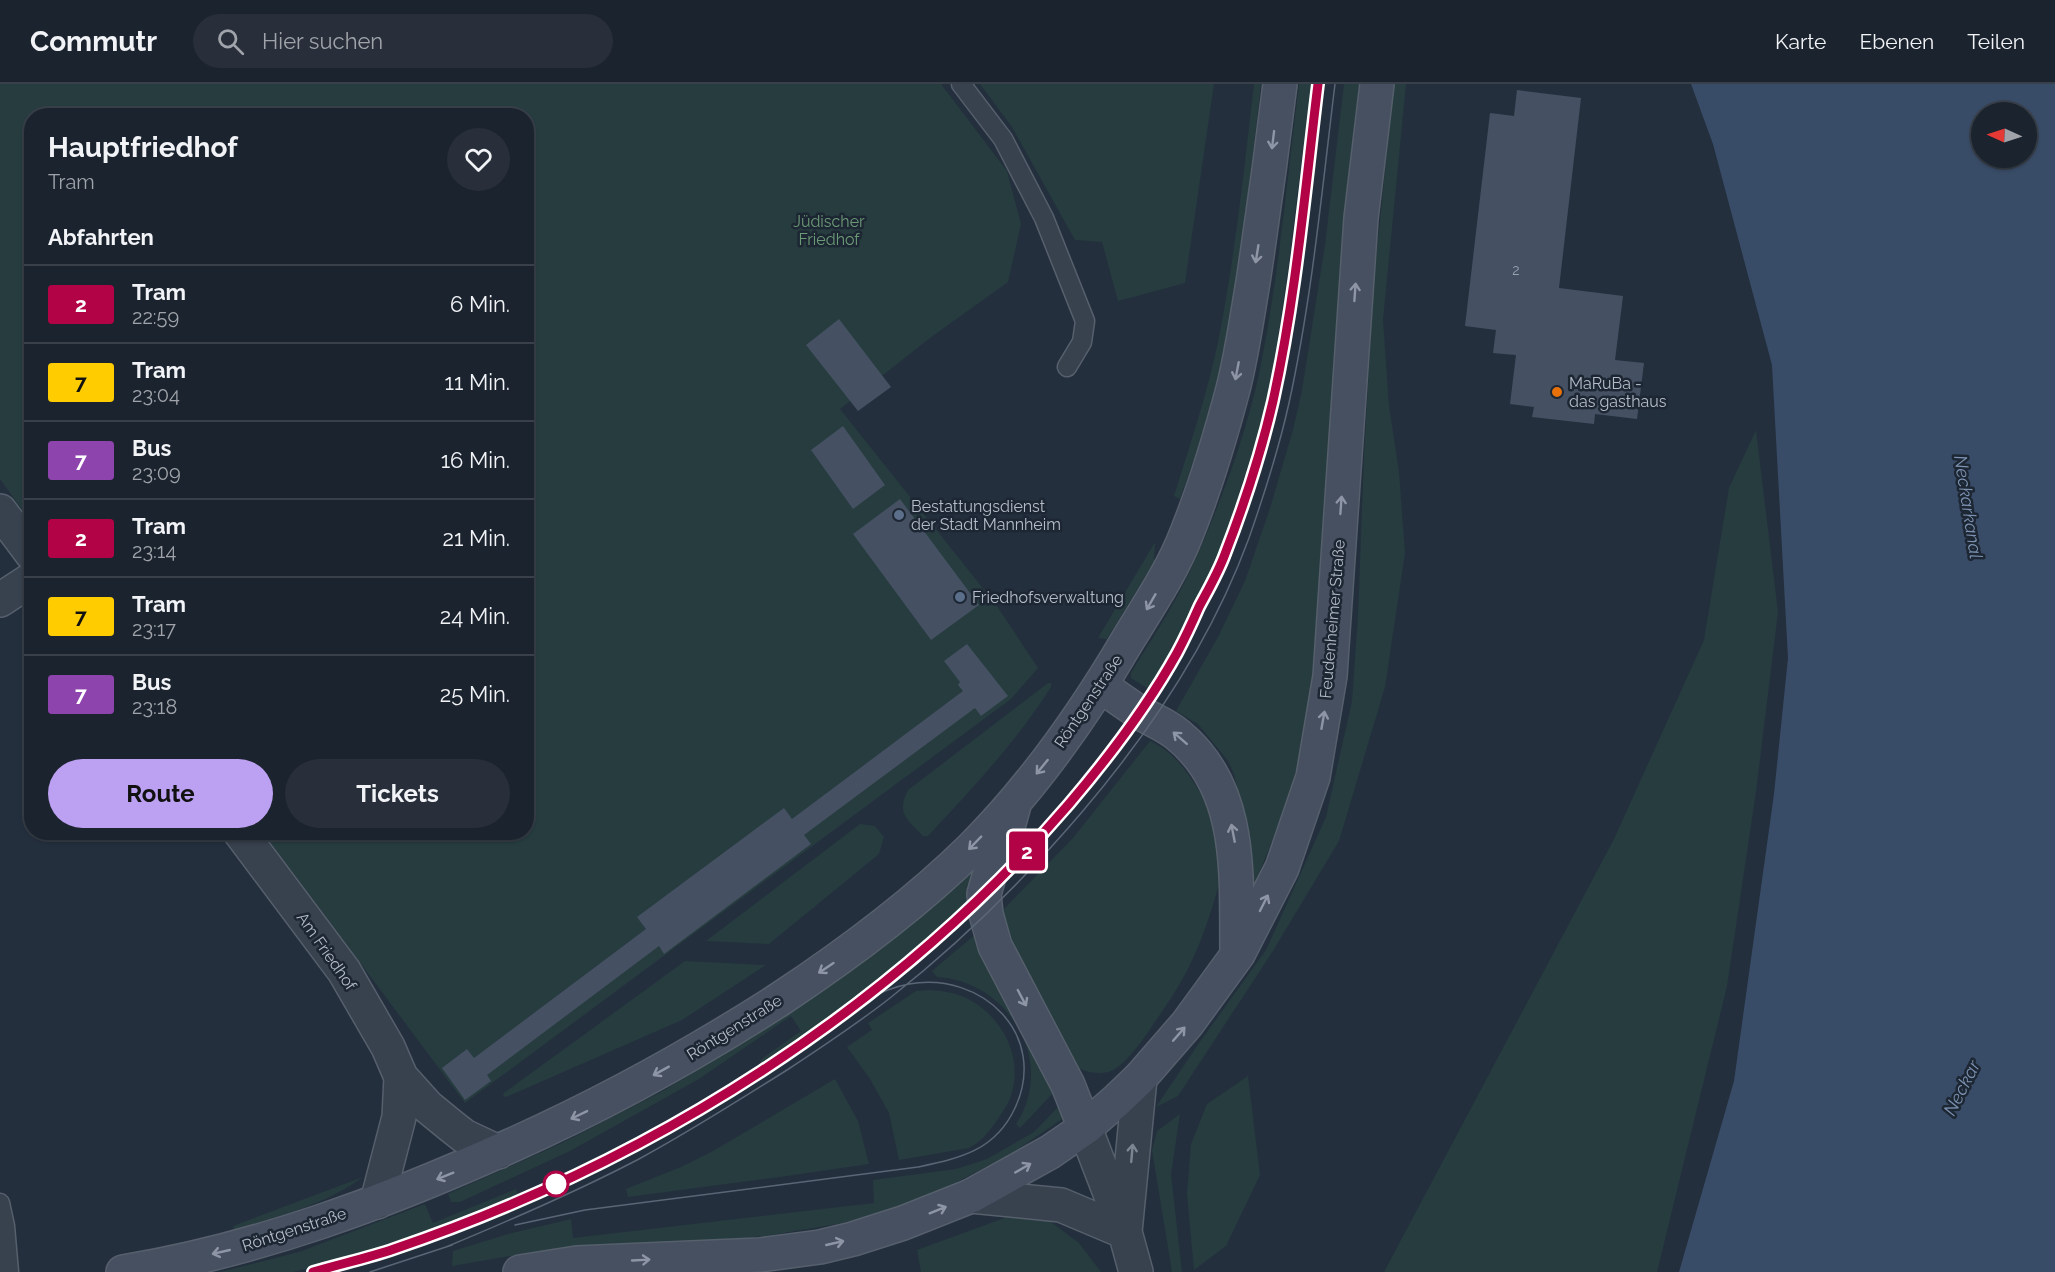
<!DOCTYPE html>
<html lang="de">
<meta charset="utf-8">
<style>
:root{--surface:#1b232e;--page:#282f3a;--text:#f1f3f6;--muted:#a0a4aa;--line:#39404a;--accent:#bca0f2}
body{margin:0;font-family:Raleway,sans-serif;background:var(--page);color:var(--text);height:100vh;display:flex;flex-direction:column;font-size:22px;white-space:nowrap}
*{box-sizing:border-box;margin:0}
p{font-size:20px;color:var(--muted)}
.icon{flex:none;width:33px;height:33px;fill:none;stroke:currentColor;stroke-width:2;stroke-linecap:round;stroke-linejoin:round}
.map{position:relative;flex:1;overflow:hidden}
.drawer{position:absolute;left:24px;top:24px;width:510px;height:732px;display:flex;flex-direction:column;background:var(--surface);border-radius:24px;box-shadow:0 2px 4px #0004,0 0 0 2px var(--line)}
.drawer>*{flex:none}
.badge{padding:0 12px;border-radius:4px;font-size:21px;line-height:39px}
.needle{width:39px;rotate:273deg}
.controls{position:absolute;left:1971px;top:18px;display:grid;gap:12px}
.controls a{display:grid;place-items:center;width:66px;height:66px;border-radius:50%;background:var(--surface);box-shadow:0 2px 4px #0004,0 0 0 2px var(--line);font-size:30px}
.map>.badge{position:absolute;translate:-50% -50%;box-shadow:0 0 0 3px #fff}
h2{padding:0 24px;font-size:22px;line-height:54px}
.round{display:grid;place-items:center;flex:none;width:63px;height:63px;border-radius:32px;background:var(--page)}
.headline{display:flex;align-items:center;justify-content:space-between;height:102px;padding:0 24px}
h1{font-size:28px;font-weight:700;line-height:45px}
.button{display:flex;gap:12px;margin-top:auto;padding:12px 24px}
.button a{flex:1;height:69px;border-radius:36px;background:var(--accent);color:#111;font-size:24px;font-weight:700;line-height:69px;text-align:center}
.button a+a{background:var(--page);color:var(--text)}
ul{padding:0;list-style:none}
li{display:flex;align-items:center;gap:18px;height:78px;padding:0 24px;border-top:2px solid var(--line)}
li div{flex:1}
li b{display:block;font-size:22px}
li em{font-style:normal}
li .badge{min-width:66px;font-weight:700;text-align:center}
header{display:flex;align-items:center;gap:36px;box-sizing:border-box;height:84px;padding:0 30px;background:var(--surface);border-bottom:2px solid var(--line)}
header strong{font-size:28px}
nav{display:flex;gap:33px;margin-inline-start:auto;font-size:21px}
.search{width:420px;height:54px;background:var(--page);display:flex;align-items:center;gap:15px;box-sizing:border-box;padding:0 21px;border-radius:33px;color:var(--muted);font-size:22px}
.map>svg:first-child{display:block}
</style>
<header>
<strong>Commutr</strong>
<div class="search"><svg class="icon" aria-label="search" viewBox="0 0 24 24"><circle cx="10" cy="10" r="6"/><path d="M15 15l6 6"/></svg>Hier suchen</div>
<nav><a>Karte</a><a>Ebenen</a><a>Teilen</a></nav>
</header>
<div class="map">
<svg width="2055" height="1188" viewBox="0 0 2055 1188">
<rect width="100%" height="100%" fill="#242f3e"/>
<path fill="#263c3f" d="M0,0h941l66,87 14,53 -13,58 -78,56 -90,71 157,197 41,62 -27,31 -546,404 -202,-270 263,-1v-716h-494l-1,406 -31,-43z
M980,0h234l-29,199 -67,18 -16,-59 -27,-2 -63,-113z
M1254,0h7c-13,111 -23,225 -53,333 -8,28 -19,55 -28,82l-6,-3c16,-51 33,-102 44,-154 17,-85 26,-172 36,-258z
M1299,0h12l-23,185 -19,129 -46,148 -36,78 -37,66 -19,-12v-5c20,-33 43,-67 59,-102 28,-60 57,-138 70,-202 19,-94 27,-190 39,-285z
M1344,0h15l-14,122 -33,477c-3,20 -5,41 -9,60 -10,48 -29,93 -47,138l-2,1 -3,-1 -5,-50 -12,-57 -6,-13 -30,-37 -22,-13 42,-74 27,-56 25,-73 23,-78 9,-40 23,-145z
M1394,0h12l-23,236 6,86 10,66 6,81 -20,134 -46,154 -68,113 -93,142 -22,11 43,-64 67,-93 60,-133 26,-116 6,-85 6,-161 10,-177z
M1756,346l22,182 -22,180 -29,194 -70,286h-273l230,-433 90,-199 25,-152z
M1155,458l-1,20 -47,77 -9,-1z
M1048,599h3v4c-34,54 -79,102 -123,149h-5c-16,-17 -27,-22 -15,-46z
M1150,657c22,10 35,27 48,48 12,20 22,44 23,68 1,19 -4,36 -10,54 -13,41 -27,70 -52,105 -11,16 -30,47 -48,55 -13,5 -27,0 -39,-6l-66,-127 -4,-27 71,-73z
M860,740l15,2 9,11 -5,17 -110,90 -63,-3z
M970,788l3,1v28l-120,103 -92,59 -1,-3 41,-29 -10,-15 -92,63 -129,72 -110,51h-9l-3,-8 114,-51 103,-53 187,-120 51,-39z
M977,849l78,158 -35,37 -4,-4c41,-62 -7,-143 -79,-147l-5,-6z
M685,877l81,4 -84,55 -176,77 -3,-1 1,-3z
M930,906c14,1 28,3 40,10 32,17 54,58 41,95 -2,8 -8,16 -13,24 -8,12 -16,22 -29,29l-70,12 -10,-47 -19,-34 -23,-32 25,-17 -4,-7 48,-32z
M1248,992l12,99 -34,71 -32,24 -7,-76 4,-50 16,-40z
M835,995l23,42 11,43 -89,13 -152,20 -2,-8 55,-22 32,-16z
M1060,1021l5,12 -54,37 -56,29 -76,32 -42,9 -72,12 -57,6 -98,2 -76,8 -82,14 1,-15 55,-17 63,-15 2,19 301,-35 -1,-23 83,-11 31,-10 47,-27z
M1180,1030l-9,60 11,98h-10l-20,-122 5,-19z
M363,1093c-38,28 -84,39 -129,53l-1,-4z
M516,1105l3,7 -95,38 -81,26 -50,12h-73l79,-20 126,-48 8,19z
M1021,1128l18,1 40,30 22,29h-180l-4,-22z"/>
<path fill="#394c67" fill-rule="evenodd" d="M1691,0h364v1188h-376l55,-191 40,-287 14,-136 -16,-293 -59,-221zM1982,28h44v46h-44z"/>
<path fill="#455162" d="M1517,6l64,8 -22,190 64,8 -8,64 29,3 -7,56 -42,-5 -1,10 -62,-7 2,-10 -24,-3 6,-49 -23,-2 3,-23 -31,-4 25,-213 24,3z
M839,235l52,68 -33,24 -52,-66z
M843,342l42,59 -32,24 -42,-59z
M900,415l79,106 -48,35 -78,-106z
M967,560l41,52 -27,20 -6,-8 -171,127 7,9 -147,110 -5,-8 -172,129 4,6 -26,19 -23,-32 25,-19 7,9 172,-129 -9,-12 147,-109 8,11 171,-128 -5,-6 2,-3 -16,-21z"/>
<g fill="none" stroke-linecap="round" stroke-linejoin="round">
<g stroke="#565f6c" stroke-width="21">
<path id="lane" d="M961,0l42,55 41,79 41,103 -3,21 -15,25
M0,1119l5,23 4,46"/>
</g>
<g stroke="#565f6c" stroke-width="36">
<path id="street" d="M0,427l32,43
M0,516l32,-21
M240,748l104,139 44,76 13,30 27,30 22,18 14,11 34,16
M1085,1044l40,104 11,40
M971,1112l90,9 64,27
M377,1118l22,-85 2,-40
M1125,1148l15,-154"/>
</g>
<g stroke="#565f6c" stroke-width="36">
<path id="secondary" d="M1101,602c12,8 25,18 38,26 13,8 27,13 39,23 66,54 58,141 59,218
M1014,721l-14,51 -10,17 -6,21 2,20 9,32 73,139 17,43
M123,1188c134,-22 263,-70 387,-126 94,-42 183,-91 270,-147 68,-45 134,-94 192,-151 62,-62 113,-135 157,-210 20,-33 43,-67 57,-103 19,-47 34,-97 47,-146 9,-35 14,-72 20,-107 10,-66 19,-132 27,-198
M520,1188l57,-9 183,-8 60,-8 33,-8 50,-16 68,-27 79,-44 35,-24 32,-28 23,-22 47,-54 51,-70 44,-86 31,-91 17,-101 31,-458 16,-134"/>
</g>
<use href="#lane" stroke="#38414e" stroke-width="18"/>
<use href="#street" stroke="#38414e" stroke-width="33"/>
<use href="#secondary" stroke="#465061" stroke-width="33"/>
<path stroke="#5a6575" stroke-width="1.5" d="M872,908c91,-71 174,-154 243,-247 22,-29 44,-60 62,-92 43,-77 76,-164 95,-251 23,-104 33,-212 46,-318
M446,1163c65,-27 130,-55 193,-88 50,-27 99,-58 148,-89 35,-23 70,-46 103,-72 70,-55 134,-118 192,-186 69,-81 130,-173 167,-274 15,-43 30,-90 40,-135 23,-105 33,-213 46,-319
M313,1188c27,-7 54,-14 81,-23 107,-36 209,-83 307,-141 35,-21 70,-44 104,-67 32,-21 65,-50 104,-57 73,-13 140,51 106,124 -20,43 -55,50 -97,59l-333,43 -70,15
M370,1188l82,-27"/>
</g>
<defs><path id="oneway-shaft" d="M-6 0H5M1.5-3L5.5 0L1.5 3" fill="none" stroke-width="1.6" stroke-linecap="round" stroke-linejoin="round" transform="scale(1.5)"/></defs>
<g stroke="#8e96a5">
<use href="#oneway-shaft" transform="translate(1273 56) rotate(97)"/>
<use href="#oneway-shaft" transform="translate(1257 170) rotate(99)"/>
<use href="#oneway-shaft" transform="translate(1355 208) rotate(-86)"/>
<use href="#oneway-shaft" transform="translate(1237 287) rotate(101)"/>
<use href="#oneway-shaft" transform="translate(1341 421) rotate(-86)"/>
<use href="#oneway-shaft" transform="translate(1151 518) rotate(120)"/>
<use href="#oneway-shaft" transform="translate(1323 636) rotate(-80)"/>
<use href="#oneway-shaft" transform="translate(1180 654) rotate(-139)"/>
<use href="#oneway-shaft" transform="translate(1042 683) rotate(129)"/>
<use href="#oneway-shaft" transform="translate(1233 749) rotate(-101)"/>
<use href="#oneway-shaft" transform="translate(975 759) rotate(134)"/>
<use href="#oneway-shaft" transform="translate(1264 819) rotate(-63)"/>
<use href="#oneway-shaft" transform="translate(826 884) rotate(146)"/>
<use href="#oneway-shaft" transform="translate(1022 914) rotate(62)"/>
<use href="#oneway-shaft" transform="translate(1179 950) rotate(-49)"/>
<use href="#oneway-shaft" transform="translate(661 987) rotate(151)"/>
<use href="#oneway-shaft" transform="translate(579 1031) rotate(154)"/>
<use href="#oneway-shaft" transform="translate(1023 1084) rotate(-30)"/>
<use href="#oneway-shaft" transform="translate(445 1092) rotate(158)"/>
<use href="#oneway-shaft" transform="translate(938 1126) rotate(-22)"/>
<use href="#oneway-shaft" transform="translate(835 1159) rotate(-13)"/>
<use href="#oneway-shaft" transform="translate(221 1168) rotate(167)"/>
<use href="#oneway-shaft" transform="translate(641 1176) rotate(-3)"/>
</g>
<use stroke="#7c8592" href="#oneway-shaft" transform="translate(1132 1069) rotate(-85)"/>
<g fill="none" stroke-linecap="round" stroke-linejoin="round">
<g stroke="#fff" stroke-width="14">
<path id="line" d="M313,1188c27,-8 55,-14 81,-23 257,-87 498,-239 675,-445 40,-47 78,-97 108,-151 8,-15 15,-30 22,-46 9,-17 19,-34 26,-53 19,-49 36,-101 48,-153 23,-104 32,-211 45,-317"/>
</g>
<use href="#line" stroke="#b10346" stroke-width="9"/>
</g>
<circle fill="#e8710a" stroke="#1d2633" stroke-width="2" cx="1557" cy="308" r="6"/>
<g fill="#5c6f8a" stroke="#1d2633" stroke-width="2">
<circle cx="899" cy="431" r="6"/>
<circle cx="960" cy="513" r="6"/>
</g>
<circle fill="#fff" stroke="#b10346" stroke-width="3" cx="556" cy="1100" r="12"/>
<g text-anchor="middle" stroke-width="5" stroke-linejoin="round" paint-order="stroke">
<g font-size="14" fill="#98a1af">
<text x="1516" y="191">2</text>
</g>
<g font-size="16" fill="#6b9a76" stroke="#1d2633">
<text x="829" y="143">Jüdischer<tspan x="829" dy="18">Friedhof</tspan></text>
</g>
<g font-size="16" fill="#b4bcc9" stroke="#1d2633" text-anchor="start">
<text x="1569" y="305">MaRuBa -<tspan x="1569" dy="18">das gasthaus</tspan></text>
<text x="911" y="428">Bestattungsdienst<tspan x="911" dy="18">der Stadt Mannheim</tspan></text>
<text x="972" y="519">Friedhofsverwaltung</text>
</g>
<g font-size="16" fill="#b4bcc9" stroke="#1d2633">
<text transform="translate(1332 535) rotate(-85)" y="6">Feudenheimer Straße</text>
<text transform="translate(1088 617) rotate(-56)" y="6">Röntgenstraße</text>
<text transform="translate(327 867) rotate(55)" y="6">Am Friedhof</text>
<text transform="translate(734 943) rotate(-32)" y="6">Röntgenstraße</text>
<text transform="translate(294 1145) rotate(-18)" y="6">Röntgenstraße</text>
</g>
<g font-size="18" font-style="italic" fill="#7c92b1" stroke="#1d2633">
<text transform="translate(1968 423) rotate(81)" y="6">Neckarkanal</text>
<text transform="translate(1962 1004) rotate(-63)" y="6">Neckar</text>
</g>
</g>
</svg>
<div class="controls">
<a><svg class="needle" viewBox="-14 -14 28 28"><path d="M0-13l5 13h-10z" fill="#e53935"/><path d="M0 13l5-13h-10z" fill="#a0a4aa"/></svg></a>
</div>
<b class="badge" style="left:1027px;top:767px;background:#b10346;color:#fff">2</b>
<section class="drawer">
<div class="headline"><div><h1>Hauptfriedhof</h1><p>Tram</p></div><a class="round"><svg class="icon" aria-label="heart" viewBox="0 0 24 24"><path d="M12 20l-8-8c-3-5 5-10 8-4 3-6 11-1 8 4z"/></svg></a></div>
<h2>Abfahrten</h2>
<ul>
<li><span class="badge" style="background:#b10346;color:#fff">2</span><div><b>Tram</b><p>22:59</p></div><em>6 Min.</em></li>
<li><span class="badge" style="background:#fc0;color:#111">7</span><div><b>Tram</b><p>23:04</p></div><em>11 Min.</em></li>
<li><span class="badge" style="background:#8e44ad;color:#fff">7</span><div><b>Bus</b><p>23:09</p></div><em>16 Min.</em></li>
<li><span class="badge" style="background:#b10346;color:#fff">2</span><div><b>Tram</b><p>23:14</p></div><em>21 Min.</em></li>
<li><span class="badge" style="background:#fc0;color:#111">7</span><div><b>Tram</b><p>23:17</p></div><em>24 Min.</em></li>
<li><span class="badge" style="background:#8e44ad;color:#fff">7</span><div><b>Bus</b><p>23:18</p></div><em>25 Min.</em></li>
</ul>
<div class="button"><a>Route</a><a>Tickets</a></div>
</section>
</div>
